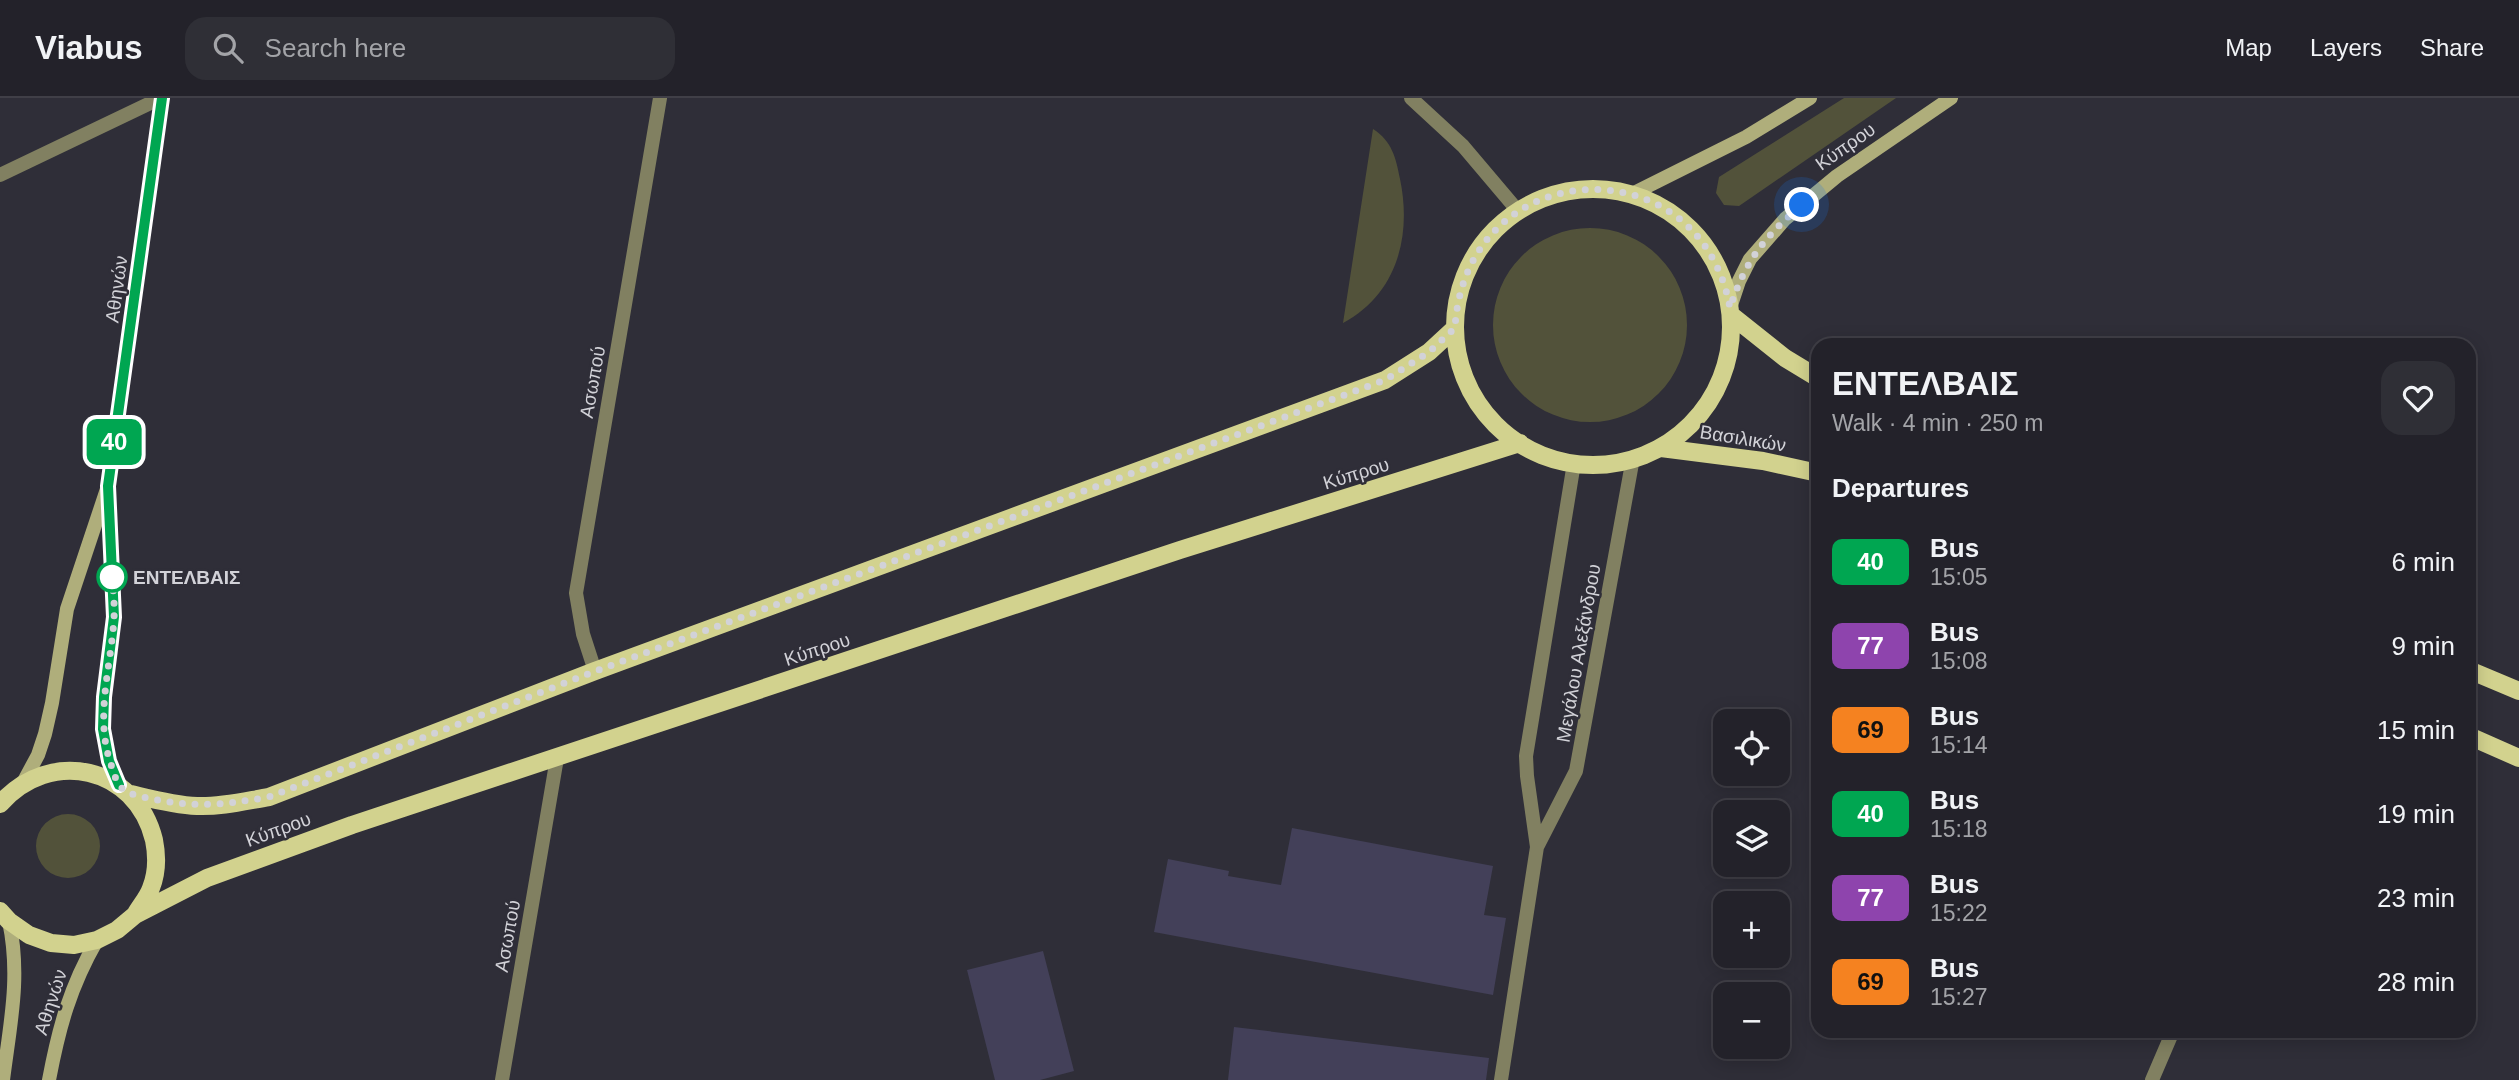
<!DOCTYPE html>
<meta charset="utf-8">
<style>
:root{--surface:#23222a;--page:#2f2f36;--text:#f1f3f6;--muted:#a3a4a8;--line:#403f47}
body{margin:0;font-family:Arial,sans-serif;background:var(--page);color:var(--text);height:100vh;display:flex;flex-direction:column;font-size:26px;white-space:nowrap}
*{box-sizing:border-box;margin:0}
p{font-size:23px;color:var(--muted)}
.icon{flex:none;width:38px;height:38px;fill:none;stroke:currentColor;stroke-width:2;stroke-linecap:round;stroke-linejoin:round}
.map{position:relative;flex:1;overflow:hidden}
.details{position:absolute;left:1811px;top:240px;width:665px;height:700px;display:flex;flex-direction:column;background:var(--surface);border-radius:21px;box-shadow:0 4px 18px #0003,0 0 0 2px var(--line)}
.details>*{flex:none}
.badge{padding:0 14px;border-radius:10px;font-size:24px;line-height:46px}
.buttons{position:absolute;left:1713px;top:611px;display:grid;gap:14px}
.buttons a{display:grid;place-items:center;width:77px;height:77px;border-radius:14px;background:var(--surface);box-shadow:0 4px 18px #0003,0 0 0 2px var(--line);font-size:35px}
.you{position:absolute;width:35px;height:35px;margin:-18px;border:5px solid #fff;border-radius:50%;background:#1a73e8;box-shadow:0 0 0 10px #1a73e833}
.map>.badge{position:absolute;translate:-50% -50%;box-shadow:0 0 0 4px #fff}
h2{padding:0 21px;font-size:26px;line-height:63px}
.round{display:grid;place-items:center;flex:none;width:74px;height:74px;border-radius:21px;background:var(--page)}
.summary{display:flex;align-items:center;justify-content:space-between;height:119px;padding:0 21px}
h1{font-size:33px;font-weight:800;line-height:52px}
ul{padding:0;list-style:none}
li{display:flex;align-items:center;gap:21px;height:84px;padding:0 21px}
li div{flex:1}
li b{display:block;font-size:26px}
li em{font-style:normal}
li .badge{min-width:77px;font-weight:700;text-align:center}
header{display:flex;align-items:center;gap:42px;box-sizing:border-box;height:98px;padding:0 35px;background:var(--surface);border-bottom:2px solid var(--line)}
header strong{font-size:33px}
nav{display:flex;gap:38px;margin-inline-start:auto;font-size:24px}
.search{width:490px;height:63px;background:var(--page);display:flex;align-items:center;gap:18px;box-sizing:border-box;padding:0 24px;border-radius:21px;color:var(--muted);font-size:26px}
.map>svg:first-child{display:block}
</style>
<header>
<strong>Viabus</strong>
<div class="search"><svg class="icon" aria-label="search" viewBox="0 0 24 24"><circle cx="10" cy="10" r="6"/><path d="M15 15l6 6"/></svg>Search here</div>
<nav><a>Map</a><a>Layers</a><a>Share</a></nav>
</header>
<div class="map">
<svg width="2519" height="982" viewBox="0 0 2519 982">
<rect width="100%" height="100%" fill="#2f2e38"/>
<path fill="#52523a" d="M1844,0h52l-157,108 -15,-1 -8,-12 3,-16z
M1373,31c19,12 23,29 27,50 12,57 -3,115 -57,144z
M1493 227a97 97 0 1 1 194 0a97 97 0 1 1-194 0Z
M36 748a32 32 0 1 1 64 0a32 32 0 1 1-64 0Z"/>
<path fill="#434059" d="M1292,730l201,38 -9,49 22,3 -13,77 -339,-63 14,-73 61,12 -1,5 53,9z
M1043,853l31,120 -34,9h-45l-28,-110z
M1234,929l255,31 -3,22h-258z"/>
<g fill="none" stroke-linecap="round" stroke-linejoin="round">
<path stroke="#818061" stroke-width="14" d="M0,77l161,-77
M595,573l-12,-37 -7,-41 84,-495
M502,982l55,-322
M2152,982l21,-49"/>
<path stroke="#818061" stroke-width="14" d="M1411,0l52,48 55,65
M1537,749l39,-76 57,-313
M1501,982l36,-233 -10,-71 -1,-20 48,-293"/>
<path stroke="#afae7b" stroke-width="14" d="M1632,96l114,-57 64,-39
M1730,210l9,-27 11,-22 35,-40 52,-43 114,-78
M108,397l6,122 -10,80 -1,32 6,32 10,24
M24,683l14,-26 7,-21 7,-31 15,-94 41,-123 54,-388
M3,982c7,-56 18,-103 6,-159
M49,982c10,-53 21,-93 48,-140"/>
<path stroke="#d2d28e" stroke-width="18" d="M1455 229a138 138 0 1 1 276 0a138 138 0 1 1-276 0Z
M1731,217l54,43 33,20
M1661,350l102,13 55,12
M2469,572l50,21
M2469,638l50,22
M131,696c21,5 43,11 66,12 24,1 48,-5 72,-9l326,-126 790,-291 44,-28 26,-24
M0,706c50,-57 136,-38 154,36 3,15 3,33 -3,48 -3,9 -11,18 -16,27
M0,813l9,10 20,14 22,8 23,2 23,-5 20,-10 18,-15 72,-37 145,-53 828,-275 340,-107"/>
</g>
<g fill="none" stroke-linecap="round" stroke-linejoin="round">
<g stroke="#fff" stroke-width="16">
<path id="line" d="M119,687l-10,-24 -6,-32 1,-32 10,-80 -6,-131 54,-388"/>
</g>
<use href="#line" stroke="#00a651" stroke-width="10"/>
<path stroke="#d2d2d8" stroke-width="7" stroke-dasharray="0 12.6" d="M112,479l-1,-12c1,17 4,35 3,53 -3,51 -21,102 -1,152 2,5 3,12 6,15 7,9 19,11 29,13 45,10 75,7 121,-1l327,-126 789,-291 44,-28 26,-24c10,-175 245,-187 275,-20 15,-47 35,-72 72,-103"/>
</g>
<circle fill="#fff" stroke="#00a651" stroke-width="3.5" cx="112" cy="479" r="14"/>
<g text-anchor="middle" stroke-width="5" stroke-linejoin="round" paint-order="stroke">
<g font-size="19" fill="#d2d2d8" stroke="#2f2e38">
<text transform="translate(1845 48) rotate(-35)" y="7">Κύπρου</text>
<text transform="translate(116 191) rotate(-82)" y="7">Αθηνών</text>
<text transform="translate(592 284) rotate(-80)" y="7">Ασωπού</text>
<text transform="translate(1743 340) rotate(9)" y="7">Βασιλικών</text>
<text transform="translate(1356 375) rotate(-17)" y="7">Κύπρου</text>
<text transform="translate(817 551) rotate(-18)" y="7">Κύπρου</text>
<text transform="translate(1578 555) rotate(-80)" y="7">Μεγάλου Αλεξάνδρου</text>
<text transform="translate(278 731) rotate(-20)" y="7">Κύπρου</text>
<text transform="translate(507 838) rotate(-80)" y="7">Ασωπού</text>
<text transform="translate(50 904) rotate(-72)" y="7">Αθηνών</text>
</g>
<g font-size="19" font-weight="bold" fill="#d2d2d8" stroke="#2f2e38" text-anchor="start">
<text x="133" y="486">ΕΝΤΕΛΒΑΙΣ</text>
</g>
</g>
</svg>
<div class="buttons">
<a><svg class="icon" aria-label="locate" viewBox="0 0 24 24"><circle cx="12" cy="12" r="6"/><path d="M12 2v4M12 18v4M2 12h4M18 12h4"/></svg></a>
<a><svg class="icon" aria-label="layers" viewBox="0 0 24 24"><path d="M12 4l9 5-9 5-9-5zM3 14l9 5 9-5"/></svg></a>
<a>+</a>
<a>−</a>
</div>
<div class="you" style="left:1802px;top:107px"></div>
<b class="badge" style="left:114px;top:344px;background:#00a651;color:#fff">40</b>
<section class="details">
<div class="summary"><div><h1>ΕΝΤΕΛΒΑΙΣ</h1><p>Walk · 4 min · 250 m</p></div><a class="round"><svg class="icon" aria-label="heart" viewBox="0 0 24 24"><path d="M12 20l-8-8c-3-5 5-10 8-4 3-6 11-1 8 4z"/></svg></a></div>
<h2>Departures</h2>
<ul>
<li><span class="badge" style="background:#00a651;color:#fff">40</span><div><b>Bus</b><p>15:05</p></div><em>6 min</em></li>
<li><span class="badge" style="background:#8e44ad;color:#fff">77</span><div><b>Bus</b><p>15:08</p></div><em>9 min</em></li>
<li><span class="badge" style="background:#f58220;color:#111">69</span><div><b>Bus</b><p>15:14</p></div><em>15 min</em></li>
<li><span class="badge" style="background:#00a651;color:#fff">40</span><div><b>Bus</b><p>15:18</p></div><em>19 min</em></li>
<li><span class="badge" style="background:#8e44ad;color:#fff">77</span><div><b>Bus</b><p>15:22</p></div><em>23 min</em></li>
<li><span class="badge" style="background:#f58220;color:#111">69</span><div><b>Bus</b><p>15:27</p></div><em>28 min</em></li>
</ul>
</section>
</div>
